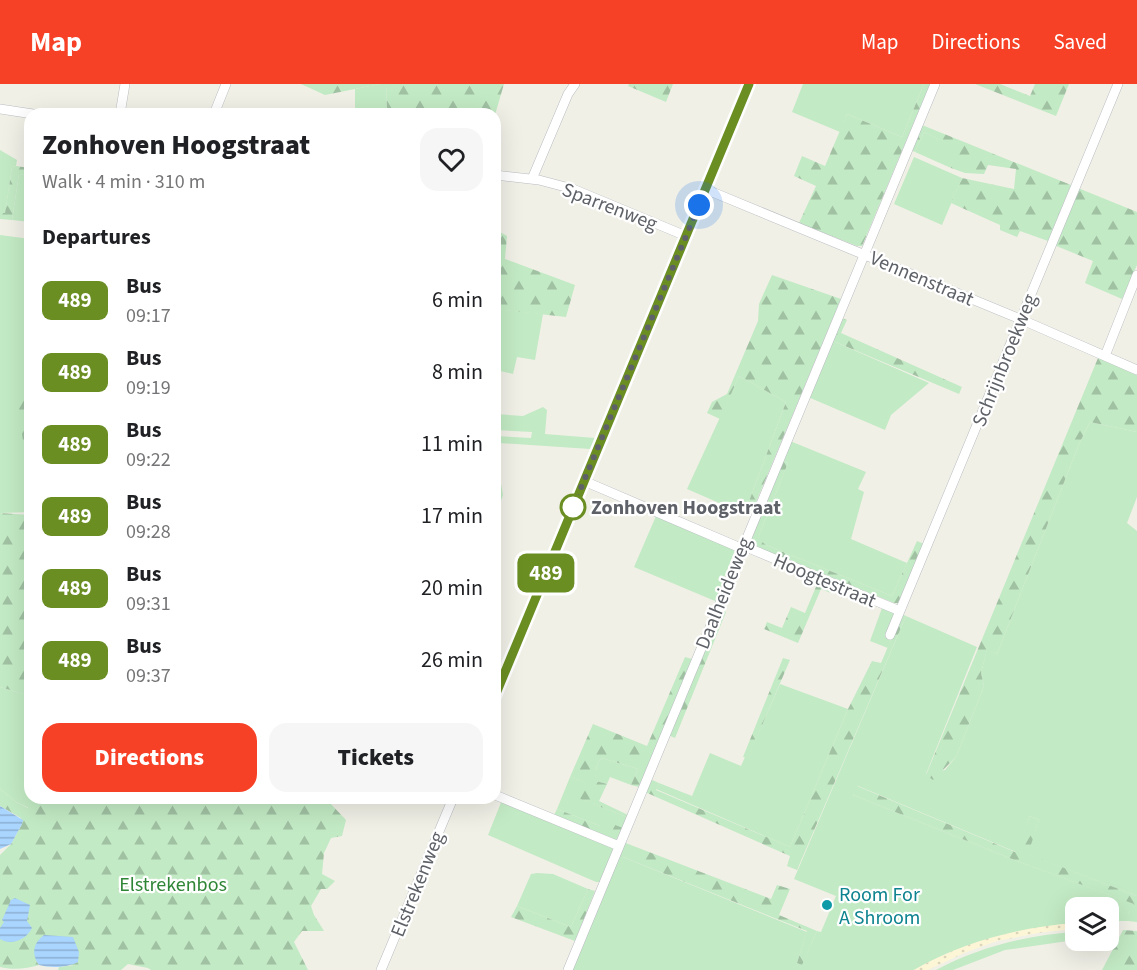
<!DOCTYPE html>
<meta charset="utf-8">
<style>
:root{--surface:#fff;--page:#f6f6f6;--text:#202124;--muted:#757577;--accent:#f74127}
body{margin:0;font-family:"Source Sans 3",sans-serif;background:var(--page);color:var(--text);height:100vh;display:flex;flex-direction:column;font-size:22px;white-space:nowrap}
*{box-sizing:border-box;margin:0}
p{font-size:20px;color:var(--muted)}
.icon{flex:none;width:33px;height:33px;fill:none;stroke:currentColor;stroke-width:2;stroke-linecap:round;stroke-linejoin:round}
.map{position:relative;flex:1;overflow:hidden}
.drawer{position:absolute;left:24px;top:24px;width:477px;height:696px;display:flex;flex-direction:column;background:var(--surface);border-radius:18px;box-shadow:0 6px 24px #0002}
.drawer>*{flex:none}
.badge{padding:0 12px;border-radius:9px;font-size:21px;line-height:39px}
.buttons{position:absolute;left:1065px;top:813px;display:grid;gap:12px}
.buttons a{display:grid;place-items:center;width:54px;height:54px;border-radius:12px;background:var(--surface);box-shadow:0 6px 24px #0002;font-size:30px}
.you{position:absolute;width:30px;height:30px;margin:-15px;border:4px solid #fff;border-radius:50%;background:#1a73e8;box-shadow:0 0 0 9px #1a73e833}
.map>.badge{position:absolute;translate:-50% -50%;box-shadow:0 0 0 3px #fff}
h2{padding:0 18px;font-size:22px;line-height:54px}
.round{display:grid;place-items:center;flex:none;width:63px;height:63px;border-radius:18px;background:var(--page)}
.overview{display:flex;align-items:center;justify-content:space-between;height:102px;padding:0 18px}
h1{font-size:28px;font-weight:800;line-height:45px}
.primary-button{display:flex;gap:12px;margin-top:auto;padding:12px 18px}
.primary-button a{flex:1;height:69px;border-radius:18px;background:var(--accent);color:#fff;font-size:24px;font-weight:800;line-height:69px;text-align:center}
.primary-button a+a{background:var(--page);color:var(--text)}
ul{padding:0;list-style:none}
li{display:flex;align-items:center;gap:18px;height:72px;padding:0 18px}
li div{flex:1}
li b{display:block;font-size:22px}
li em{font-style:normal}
li .badge{min-width:66px;font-weight:700;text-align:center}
header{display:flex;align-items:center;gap:36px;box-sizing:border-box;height:84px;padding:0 30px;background:var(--accent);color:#fff}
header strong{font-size:28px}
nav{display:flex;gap:33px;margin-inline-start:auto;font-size:21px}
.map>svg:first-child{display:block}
</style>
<header>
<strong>Map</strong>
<nav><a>Map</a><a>Directions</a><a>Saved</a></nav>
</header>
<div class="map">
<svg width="1137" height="886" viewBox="0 0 1137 886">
<defs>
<pattern id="forest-firs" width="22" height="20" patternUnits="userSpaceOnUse" patternTransform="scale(1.5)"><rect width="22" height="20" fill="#c2eac4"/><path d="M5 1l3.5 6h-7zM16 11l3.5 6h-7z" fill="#a1c1a3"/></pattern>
<pattern id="sand-dots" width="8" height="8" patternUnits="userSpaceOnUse" patternTransform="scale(1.5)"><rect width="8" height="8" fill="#fdf6d6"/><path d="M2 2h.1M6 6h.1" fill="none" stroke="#dbd5bb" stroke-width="1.8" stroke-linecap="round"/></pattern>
<pattern id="water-rules" width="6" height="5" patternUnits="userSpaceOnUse" patternTransform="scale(1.5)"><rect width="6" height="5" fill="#a9d5ff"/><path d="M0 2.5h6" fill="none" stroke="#8db0d2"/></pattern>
</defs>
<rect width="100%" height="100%" fill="#f1f0e7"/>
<path fill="#c2eac4" d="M380,0h6l1,26 -32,-2v-19z
M803,0h121l-22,53 -55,-23 -7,18 -48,-20z
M924,48l32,16 -5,20 -36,-16z
M0,66l17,10 -1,6 -4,1 -7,47 -5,-1z
M914,73l48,21 -20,47 -48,-21z
M19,90l11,1v47l-18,-2z
M0,151l30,4v161l-3,-18 3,130 -30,1z
M495,225l48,5 -8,46 -18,-3 -4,17 -13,-3 -3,15h-2z
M833,257l96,42 -38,32 -6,15 -77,-33z
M739,292l47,26 -38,102 6,3 -5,9 -62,-27z
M543,323l4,3 -2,24 50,4 -5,11 -91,-6 -1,34 2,1 3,17 -6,16h-2v-75l36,2 1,-6 -37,-2v-16l28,2z
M1090,338l47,10v65l-10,26 10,8v365l-110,-42 12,-34 -9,-4 -14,36 -158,-66 -5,9 164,66 118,43 -7,10v7h-19l-1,-13h-32l-1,15c-56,6 -111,18 -161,47h-344l48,-115 189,77 -10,31 5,1 15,-33 4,1 15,-36 -42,-17 112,-263 71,31 -51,127 19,-4 11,-13 28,-71 -3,-13 6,-24 10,5 82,-210z
M790,357l76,31 -8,17 6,3 -13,47 56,24 -15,33 -126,-51 -7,-5v-5l29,-72 -6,-2z
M656,432l79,34 -20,51 -81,-34z
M882,524l12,5 -9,24 6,3 -3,8 -18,-7z
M780,600l68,25 -58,138 -134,-58 3,-6 33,13 18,-43 31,13 4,-9h3z
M0,603l30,9v102h2l-3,10 -13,-6 -16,-13z
M602,674l36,11 -7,16 -21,-8 -3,7 -11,-3c0,-9 -1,-17 6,-23z
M570,693l17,6 -6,16 46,18 -4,11 -23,-2 -43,-17z
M502,716l110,47 1,3 -13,32h-4l-108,-47z
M537,789l16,1 35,15 -17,38 -54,-21 14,-32z
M1075,848v8l-70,10 -52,20h-17c43,-23 91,-35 139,-38z"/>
<path fill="url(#forest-firs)" d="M301,0h79l-55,11z
M386,0h118l-9,31 -82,-1 -26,-4z
M629,0h44l-7,18 -38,-16z
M924,0h6l-68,162h-5l-58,-23 17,-37 -22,-10 8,-20 23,10 22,-52 55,23z
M975,0h25l30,12 5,-12h34l-13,32z
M922,41l149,60 -23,56 -28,-10 -3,6 -17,-7v-5l-49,-22 11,-25 52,11 2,-20 -28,-4 -4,9 -19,-1 -14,-5 4,-20 -31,-16 -9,20 -4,-2z
M16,82l14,2v7l-11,-1 -7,46 -12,-1v-6h5l7,-46z
M1078,104l59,24v53l-15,34 -37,-16 8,-22 -39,-16z
M495,145l12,7 -2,23 70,26 -9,32 -71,-8z
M772,191l69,24 -87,208 -6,-3 38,-102 -47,-26 -19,43 -13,-6 5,-11 15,-8 31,-73 1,-17z
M842,234l5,2 -6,13 121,54 -3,7 -126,-53z
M1098,274l39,16v58l-47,-10 -11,22 -82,210 -10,-4 -6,23 3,13 -28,71 -23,23 -7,-5z
M15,298h12l3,18v92z
M782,377l6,2 -29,72 1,5 6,5 126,51 25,-55 7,3 -26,59h-4l-142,-58 -3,-3z
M0,429l30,2v181l-30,-9z
M818,498l14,7 -1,4 -10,-4 -23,54 -34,-14 3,-7 15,6 9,-21 14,6z
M721,525l5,3 -51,126 -7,-3z
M902,530l4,2 -109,254 -10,-4 3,-10 -145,-64 5,-13 9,4 -3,7 134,57 58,-138 24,-48 9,2z
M685,573l7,2 -53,128 -8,-2 7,-16 -36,-11c-7,6 -6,14 -6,23l11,3 -8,17 29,14 -1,2 -47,-18 6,-16 -16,-6 23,-53 54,22z
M783,574l7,2 -42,98 -5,-1z
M857,702l158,66 15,-36 9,4 -11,34 109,42v26l-9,-1v-7l6,-10 -117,-43 -164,-66z
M0,705l16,13 12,6 4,-10h297v4l17,18 -4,16 -11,2 -7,15 -2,21 13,7 -8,8h-6l-10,17 3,9 10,16h-22l-8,11 14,28h-157l-3,-2 -20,-4 -7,6h-63l1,-3 15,-2 -38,-5 3,5c-12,4 -27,5 -39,2v-112l11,-11 11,-20 -1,-6 -21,-12z
M557,725l43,17 2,-6 21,8 -7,12 -5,-1 -57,-24z
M623,758l148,57 6,-14 13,4 -11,26 38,16 -15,34 -5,-2 10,-32 -189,-76z
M588,805l7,2 -20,50 -64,-24 6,-11 54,21z
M1123,846l14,1v39h-35z"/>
<path fill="url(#sand-dots)" d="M1075,839v6l-31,3 -47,9 -33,12 -36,17h-14c49,-28 105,-43 161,-47z"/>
<path fill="url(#water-rules)" d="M0,722l23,14 -1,4 -11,20 -11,5z
M15,814l15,7 -3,16 5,7c-6,12 -21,18 -32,11v-11l4,-6 -2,-2 9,-20z
M44,851l29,2 6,15 -1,10c-11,6 -28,6 -39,3 -8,-11 -6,-22 5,-30z"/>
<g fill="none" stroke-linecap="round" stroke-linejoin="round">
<g stroke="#b9bcc1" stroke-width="10">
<path id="minor" d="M0,25l33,5
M120,30l5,-30
M214,30l12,-30
M495,91l44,5 34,9 113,47
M532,95l36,-85 7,-10
M705,105l315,130 117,51
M1105,272l32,-81
M584,397l152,65 15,3 149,62
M890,551l228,-551
M495,612l254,-612
M495,711l124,51
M381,886l72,-172
M568,886l367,-886"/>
</g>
<use href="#minor" stroke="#fff" stroke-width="9"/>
</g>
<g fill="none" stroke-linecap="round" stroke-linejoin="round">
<g stroke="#fff" stroke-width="14">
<path id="line" d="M495,612l254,-612"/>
</g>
<use href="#line" stroke="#6b8e23" stroke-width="9"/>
<path stroke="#5e6268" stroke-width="6" stroke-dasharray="0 10.8" d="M573,423l126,-302"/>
</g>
<circle fill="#fff" stroke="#6b8e23" stroke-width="3" cx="573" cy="423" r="12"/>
<circle fill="#0f9aa8" stroke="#fff" stroke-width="2" cx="827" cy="821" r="6"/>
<g text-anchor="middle" stroke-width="4.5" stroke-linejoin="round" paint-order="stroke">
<g font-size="20" fill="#5e6268" stroke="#fff">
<text transform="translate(610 122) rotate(21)" y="7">Sparrenweg</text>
<text transform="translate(922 194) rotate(23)" y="7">Vennenstraat</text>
<text transform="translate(1004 276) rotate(-68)" y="7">Schrijnbroekweg</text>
<text transform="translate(825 496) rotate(23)" y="7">Hoogtestraat</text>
<text transform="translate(723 509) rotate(-68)" y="7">Daalheideweg</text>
<text transform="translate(417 800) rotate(-68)" y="7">Elstrekenweg</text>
</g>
<g font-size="20" font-weight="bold" fill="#5e6268" stroke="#fff" text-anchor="start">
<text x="591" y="430">Zonhoven Hoogstraat</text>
</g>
<g font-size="20" fill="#2f8637" stroke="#fff">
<text x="173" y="807">Elstrekenbos</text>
</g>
<g font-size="20" fill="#0d838f" stroke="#fff" text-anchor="start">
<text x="839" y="817">Room For<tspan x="839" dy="23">A Shroom</tspan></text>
</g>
</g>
</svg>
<div class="buttons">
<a><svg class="icon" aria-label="layers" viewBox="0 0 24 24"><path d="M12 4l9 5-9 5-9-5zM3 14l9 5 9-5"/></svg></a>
</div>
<div class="you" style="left:699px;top:121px"></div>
<b class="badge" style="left:546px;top:489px;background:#6b8e23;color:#fff">489</b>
<section class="drawer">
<div class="overview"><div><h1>Zonhoven Hoogstraat</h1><p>Walk · 4 min · 310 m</p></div><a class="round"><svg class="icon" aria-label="heart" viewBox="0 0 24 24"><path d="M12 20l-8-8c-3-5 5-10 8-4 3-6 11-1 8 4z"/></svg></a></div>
<h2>Departures</h2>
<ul>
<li><span class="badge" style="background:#6b8e23;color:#fff">489</span><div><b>Bus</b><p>09:17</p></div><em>6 min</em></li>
<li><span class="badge" style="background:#6b8e23;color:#fff">489</span><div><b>Bus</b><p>09:19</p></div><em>8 min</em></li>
<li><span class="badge" style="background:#6b8e23;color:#fff">489</span><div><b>Bus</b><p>09:22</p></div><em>11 min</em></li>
<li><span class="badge" style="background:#6b8e23;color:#fff">489</span><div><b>Bus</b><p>09:28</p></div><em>17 min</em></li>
<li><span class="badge" style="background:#6b8e23;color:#fff">489</span><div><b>Bus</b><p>09:31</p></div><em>20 min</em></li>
<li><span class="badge" style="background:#6b8e23;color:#fff">489</span><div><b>Bus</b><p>09:37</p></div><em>26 min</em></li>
</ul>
<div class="primary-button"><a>Directions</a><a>Tickets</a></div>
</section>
</div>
